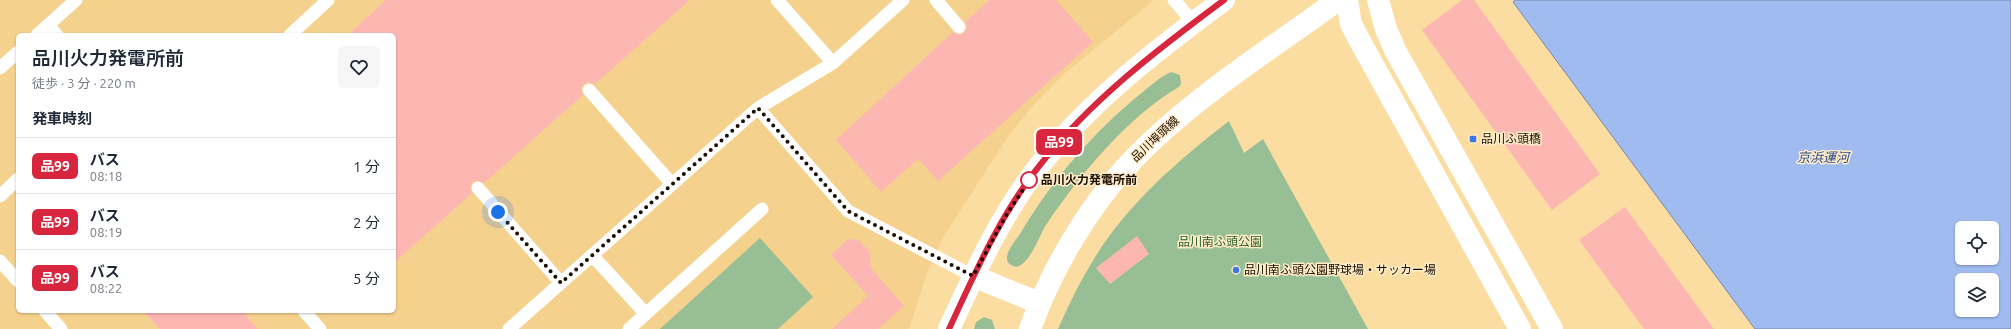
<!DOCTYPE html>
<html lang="ja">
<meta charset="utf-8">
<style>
:root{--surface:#fff;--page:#f6f6f7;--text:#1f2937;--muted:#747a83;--line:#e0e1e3}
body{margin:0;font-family:Ubuntu,"Noto Sans JP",sans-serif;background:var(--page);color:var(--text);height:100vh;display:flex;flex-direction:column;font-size:15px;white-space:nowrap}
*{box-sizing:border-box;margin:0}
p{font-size:13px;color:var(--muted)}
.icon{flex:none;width:22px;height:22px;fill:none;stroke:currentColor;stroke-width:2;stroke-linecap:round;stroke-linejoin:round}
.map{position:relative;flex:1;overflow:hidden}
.drawer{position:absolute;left:16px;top:33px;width:380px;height:280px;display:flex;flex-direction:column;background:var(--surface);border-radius:6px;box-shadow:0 1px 3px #0004}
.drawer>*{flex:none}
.badge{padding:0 8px;border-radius:6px;font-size:14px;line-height:26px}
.buttons{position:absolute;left:1955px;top:221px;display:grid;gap:8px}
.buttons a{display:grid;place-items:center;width:44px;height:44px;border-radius:6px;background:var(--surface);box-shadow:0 1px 3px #0004;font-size:20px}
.you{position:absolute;width:20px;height:20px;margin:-10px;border:3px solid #fff;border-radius:50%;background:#1a73e8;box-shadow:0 0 0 6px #1a73e833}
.map>.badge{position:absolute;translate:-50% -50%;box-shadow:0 0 0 2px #fff}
h2{padding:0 16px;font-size:15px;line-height:36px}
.round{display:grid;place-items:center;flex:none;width:42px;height:42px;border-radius:6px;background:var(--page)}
.headline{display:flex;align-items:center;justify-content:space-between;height:68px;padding:0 16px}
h1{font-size:19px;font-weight:600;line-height:30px}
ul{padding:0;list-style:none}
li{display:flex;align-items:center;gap:12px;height:56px;padding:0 16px;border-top:1px solid var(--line)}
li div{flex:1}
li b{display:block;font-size:15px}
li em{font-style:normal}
li .badge{min-width:44px;font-weight:700;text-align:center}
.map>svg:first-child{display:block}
</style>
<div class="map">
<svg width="2011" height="329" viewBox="0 0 2011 329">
<rect width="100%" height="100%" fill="#fcdda1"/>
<path fill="#f5d18e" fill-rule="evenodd" d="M0,0h1154l-90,74 -34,35 -21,26 -65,101 -17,37 -18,56h-909zM18,35h376v276h-376z"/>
<path fill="#97be94" d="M1171,72l9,3 1,9 -2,3c-51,29 -101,90 -133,138 -8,13 -15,37 -29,42 -5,-1 -10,-3 -10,-9 0,-8 9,-18 13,-24 32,-54 75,-104 124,-143 9,-7 17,-15 27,-19z
M1229,121l15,32 19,-14 105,190h-310c10,-22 20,-44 33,-65 33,-57 86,-103 138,-143z
M760,238l53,59 -35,32h-118z
M984,317l8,3 3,9h-21l2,-7z"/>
<path fill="#9fbbef" stroke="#7787a7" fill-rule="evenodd" d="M1515,0h496v329h-256l-242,-327zM1962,228h30v30h-30zM1962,280h30v30h-30z"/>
<path fill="#fcb7b3" d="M386,0h304l-95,84 -7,-2 -4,2 -3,4 2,7 -99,88 -7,-3 -5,2 -2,7 2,4 -78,70v-228h-46z
M989,0h67l37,42 -155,139 -20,-22 -37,33 -45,-52 117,-108 7,3 4,-2 3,-7 -2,-4z
M1462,0h12l126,174 -48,36 -130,-180z
M1625,207l89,122h-70l-65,-89z
M1137,236l12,18 -39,30 -14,-16z
M848,239l11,1 11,12 1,16 33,38 -26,23h-46l36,-33 -37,-41z
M143,311h99l16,18h-98z"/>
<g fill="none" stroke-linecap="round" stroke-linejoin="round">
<path stroke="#fff" stroke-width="13" d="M777,0l56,63
M936,0l23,27
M1174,0l20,23
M48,25l9,10
M37,35l39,-35
M290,35l38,-35
M0,68l18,-16
M589,90l83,94
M758,108l90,103 125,65
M478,188l83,95
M0,196l18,-17
M592,255l54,59
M0,261l18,20
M45,311l16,18
M304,311l16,18
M509,329l249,-221 75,-45 70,-63
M629,329l133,-120"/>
<path stroke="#fff" stroke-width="22" d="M1347,0l4,24 10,19 159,286
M1378,0l8,29 10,23 156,277"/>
<path stroke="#fff" stroke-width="22" d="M973,276l66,27
M949,329c26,-56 52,-115 91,-164 51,-65 118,-116 184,-165
M1030,329c20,-56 56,-119 97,-163 59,-64 141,-115 211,-166"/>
</g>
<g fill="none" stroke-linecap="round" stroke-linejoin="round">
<g stroke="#fff" stroke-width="9">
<path id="line" d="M949,329c26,-56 52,-116 91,-164 51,-65 118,-116 184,-165"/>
</g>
<use href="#line" stroke="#d7263d" stroke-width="6"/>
<path stroke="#190e00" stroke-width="4" stroke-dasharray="0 7.2" d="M498,212l63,71 197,-175 90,103 125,65 34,-62 24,-36 -2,2"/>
</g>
<g fill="#4075e5" stroke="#ffecc8" stroke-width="1.5">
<rect x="1469" y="135" width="8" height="8" rx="2"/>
<circle cx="1236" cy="270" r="4"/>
</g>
<circle fill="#fff" stroke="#d7263d" stroke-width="2" cx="1029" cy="180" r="8"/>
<g text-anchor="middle" stroke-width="3" stroke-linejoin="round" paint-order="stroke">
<g font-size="12" fill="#190e00" stroke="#ffecc8">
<text transform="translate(1155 139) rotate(-43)" y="4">品川埠頭線</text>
</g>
<g font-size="12" fill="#190e00" stroke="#ffecc8" text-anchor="start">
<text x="1481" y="143">品川ふ頭橋</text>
<text x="1244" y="274">品川南ふ頭公園野球場・サッカー場</text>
</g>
<g font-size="12" font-weight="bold" fill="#190e00" stroke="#ffecc8" text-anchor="start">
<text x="1041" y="184">品川火力発電所前</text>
</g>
<g font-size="12" fill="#245f23" stroke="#ffecc8">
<text x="1220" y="246">品川南ふ頭公園</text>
</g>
<g font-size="13" font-style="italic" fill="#2e4d8c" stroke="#ffecc8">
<text x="1823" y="162">京浜運河</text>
</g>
</g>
</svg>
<div class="buttons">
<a><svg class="icon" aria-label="locate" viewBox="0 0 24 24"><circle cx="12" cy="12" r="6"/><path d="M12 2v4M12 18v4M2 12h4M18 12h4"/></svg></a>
<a><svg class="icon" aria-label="layers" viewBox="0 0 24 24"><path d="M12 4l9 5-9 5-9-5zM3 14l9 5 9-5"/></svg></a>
</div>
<div class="you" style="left:498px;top:212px"></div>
<b class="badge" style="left:1059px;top:142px;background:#d7263d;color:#fff">品99</b>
<section class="drawer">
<div class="headline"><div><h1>品川火力発電所前</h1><p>徒歩 · 3 分 · 220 m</p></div><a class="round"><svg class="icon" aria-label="heart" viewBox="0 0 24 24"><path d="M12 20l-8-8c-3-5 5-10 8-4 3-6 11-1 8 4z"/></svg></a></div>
<h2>発車時刻</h2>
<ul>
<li><span class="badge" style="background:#d7263d;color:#fff">品99</span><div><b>バス</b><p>08:18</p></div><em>1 分</em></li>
<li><span class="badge" style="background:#d7263d;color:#fff">品99</span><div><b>バス</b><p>08:19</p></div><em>2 分</em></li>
<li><span class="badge" style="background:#d7263d;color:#fff">品99</span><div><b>バス</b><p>08:22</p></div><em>5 分</em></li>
</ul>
</section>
</div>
